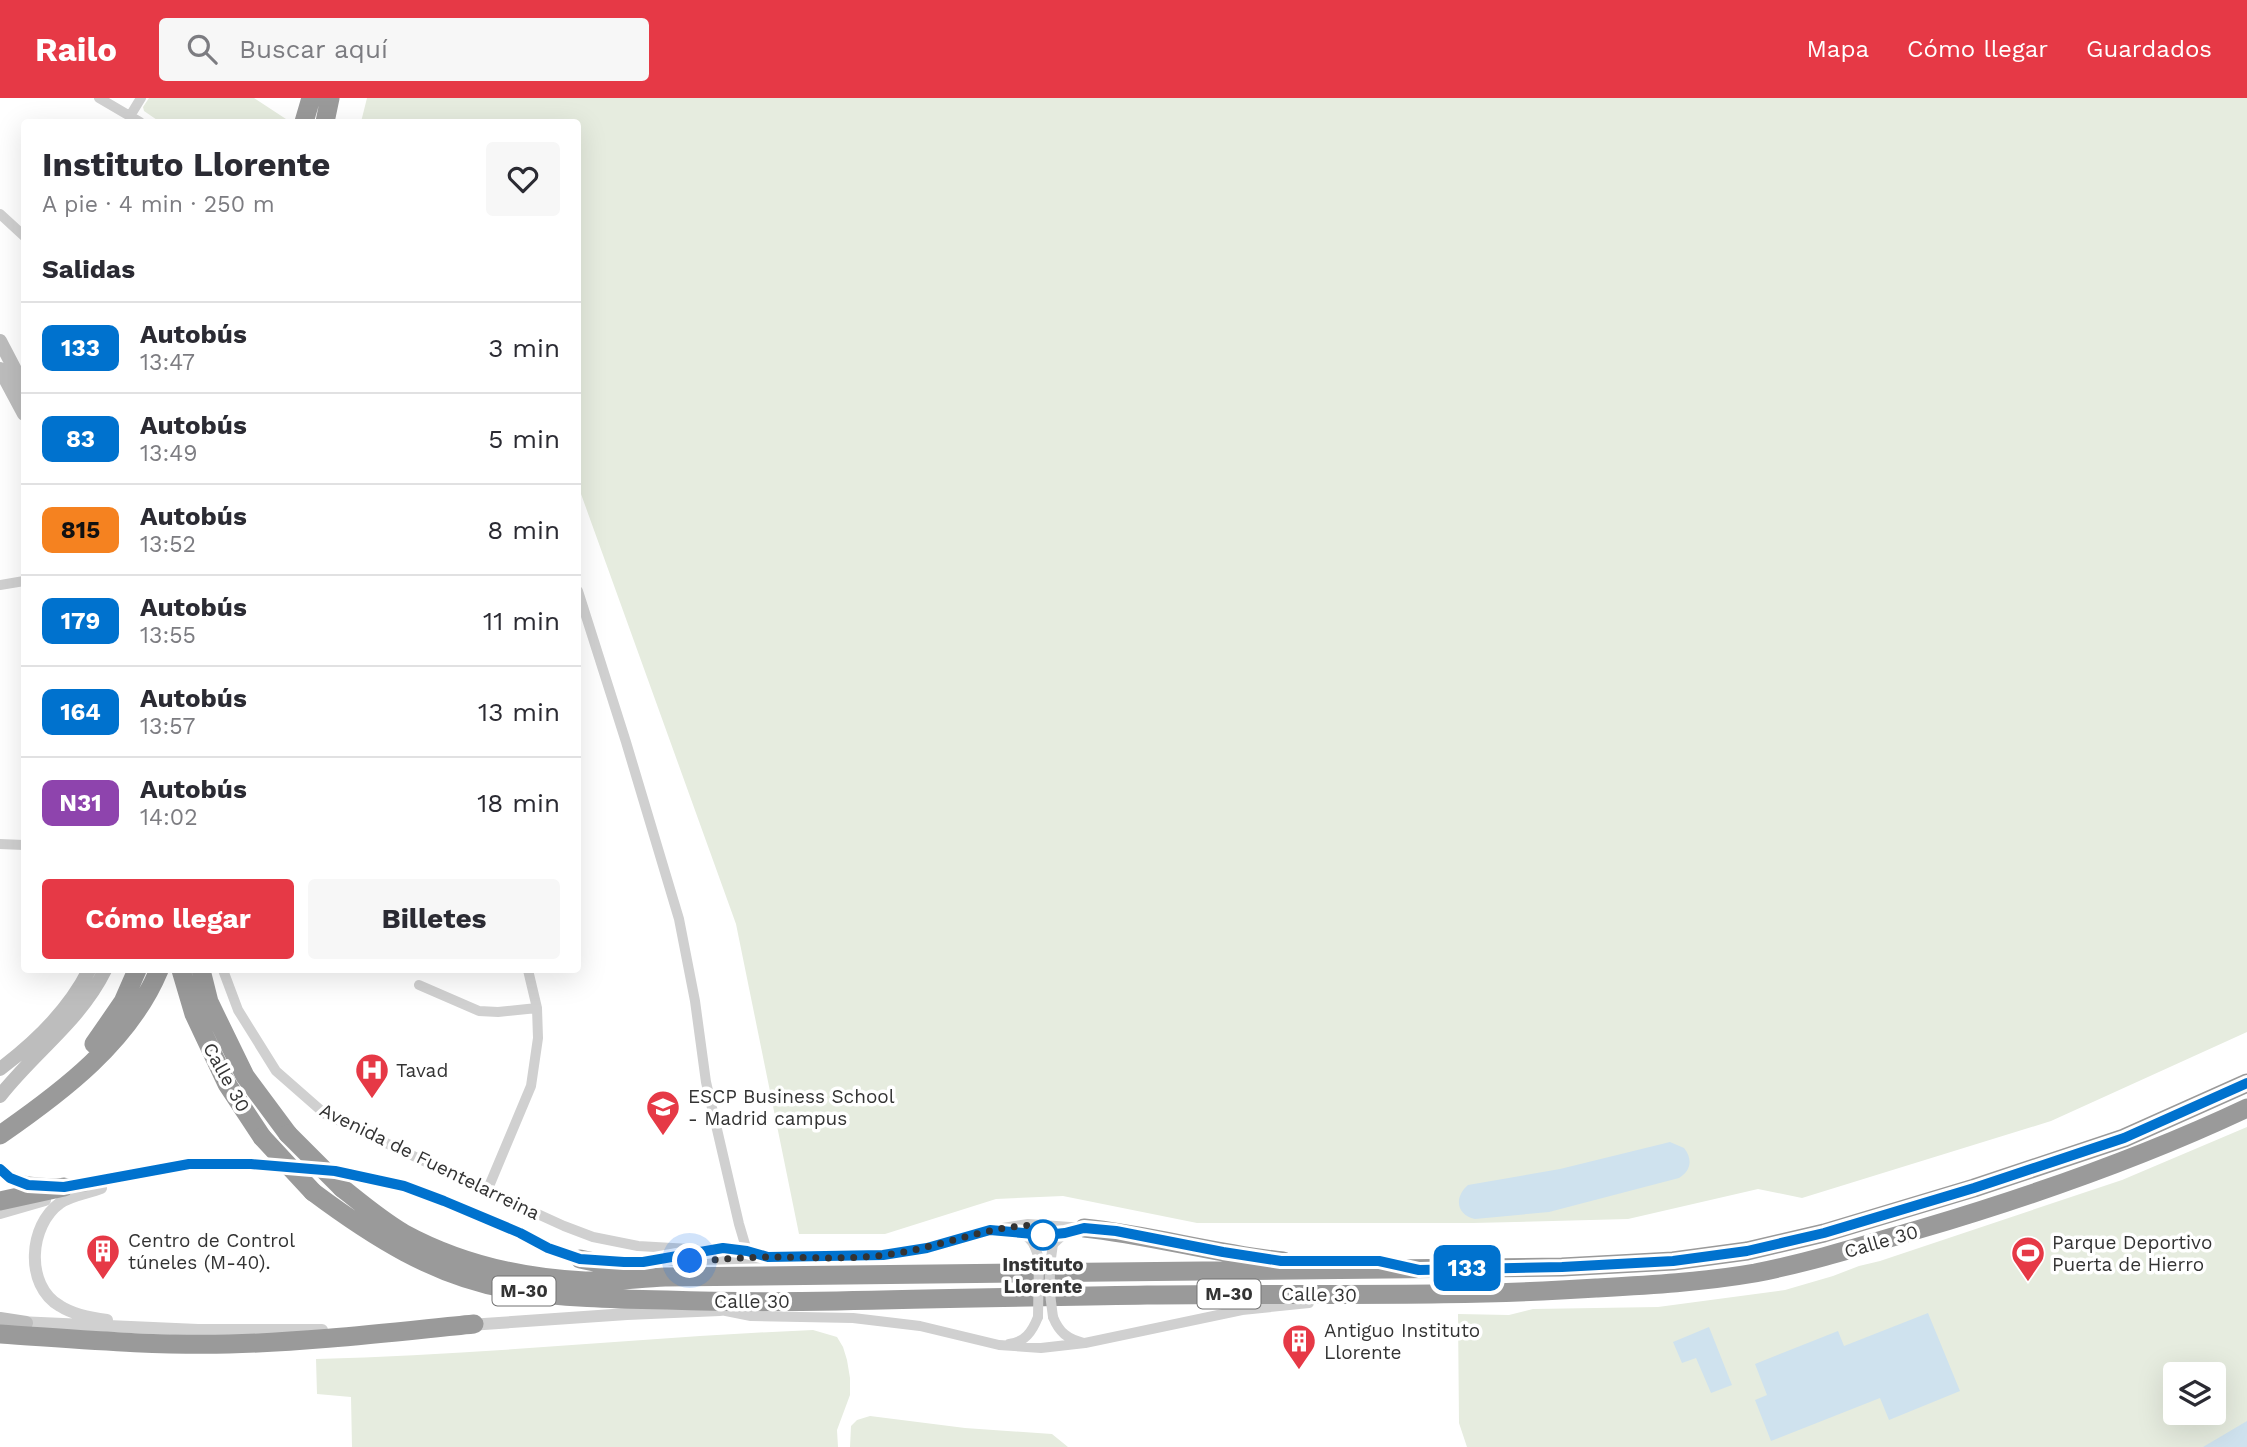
<!DOCTYPE html>
<html lang="es">
<meta charset="utf-8">
<style>
:root{--surface:#fff;--page:#f7f7f7;--text:#2b2b33;--muted:#7c7c81;--line:#e1e1e2;--accent:#e63946}
body{margin:0;font-family:"Work Sans",sans-serif;background:var(--page);color:var(--text);height:100vh;display:flex;flex-direction:column;font-size:26px;white-space:nowrap}
*{box-sizing:border-box;margin:0}
p{font-size:23px;color:var(--muted)}
.icon{flex:none;width:38px;height:38px;fill:none;stroke:currentColor;stroke-width:2;stroke-linecap:round;stroke-linejoin:round}
.map{position:relative;flex:1;overflow:hidden}
.details{position:absolute;left:21px;top:21px;width:560px;height:854px;display:flex;flex-direction:column;background:var(--surface);border-radius:7px;box-shadow:0 7px 28px #0002}
.details>*{flex:none}
.badge{padding:0 14px;border-radius:10px;font-size:24px;line-height:46px}
.controls{position:absolute;left:2163px;top:1264px;display:grid;gap:14px}
.controls a{display:grid;place-items:center;width:63px;height:63px;border-radius:7px;background:var(--surface);box-shadow:0 7px 28px #0002;font-size:35px}
.you{position:absolute;width:35px;height:35px;margin:-18px;border:5px solid #fff;border-radius:50%;background:#1a73e8;box-shadow:0 0 0 10px #1a73e833}
.map>.badge{position:absolute;translate:-50% -50%;box-shadow:0 0 0 4px #fff}
h2{padding:0 21px;font-size:26px;line-height:63px}
.round{display:grid;place-items:center;flex:none;width:74px;height:74px;border-radius:7px;background:var(--page)}
.head{display:flex;align-items:center;justify-content:space-between;height:119px;padding:0 21px}
h1{font-size:33px;font-weight:700;line-height:52px}
.action{display:flex;gap:14px;margin-top:auto;padding:14px 21px}
.action a{flex:1;height:80px;border-radius:7px;background:var(--accent);color:#fff;font-size:28px;font-weight:700;line-height:80px;text-align:center}
.action a+a{background:var(--page);color:var(--text)}
ul{padding:0;list-style:none}
li{display:flex;align-items:center;gap:21px;height:91px;padding:0 21px;border-top:2px solid var(--line)}
li div{flex:1}
li b{display:block;font-size:26px}
li em{font-style:normal}
li .badge{min-width:77px;font-weight:700;text-align:center}
header{display:flex;align-items:center;gap:42px;box-sizing:border-box;height:98px;padding:0 35px;background:var(--accent);color:#fff}
header strong{font-size:33px}
nav{display:flex;gap:38px;margin-inline-start:auto;font-size:24px}
.search{width:490px;height:63px;background:var(--page);display:flex;align-items:center;gap:18px;box-sizing:border-box;padding:0 24px;border-radius:7px;color:var(--muted);font-size:26px}
.map>svg:first-child{display:block}
</style>
<header>
<strong>Railo</strong>
<div class="search"><svg class="icon" aria-label="search" viewBox="0 0 24 24"><circle cx="10" cy="10" r="6"/><path d="M15 15l6 6"/></svg>Buscar aquí</div>
<nav><a>Mapa</a><a>Cómo llegar</a><a>Guardados</a></nav>
</header>
<div class="map">
<svg width="2247" height="1349" viewBox="0 0 2247 1349">
<rect width="100%" height="100%" fill="#fff"/>
<path fill="#e6ecdf" fill-rule="evenodd" d="M149,0h105l32,21 -1,3h-125l-16,-11 -1,-4z
M367,0h1880v934l-196,89 -249,77 -44,-9 -130,30 -155,4h-276l-134,-27 -67,3 -111,35h-86l-63,-310 -155,-430 -3,-3v-369h-217z
M2247,1029v320h-780l-8,-24 -1,-109 51,1 24,-6 125,-2 127,-17 48,-14 26,-10 21,-5 242,-81zM2175,1276h39v38h-39z
M813,1232l24,7 6,10 4,13 3,18v17l-13,35 1,17h-486l-1,-50 -34,-3 -1,-35c166,-4 331,-22 497,-29z
M870,1318l95,12 87,6 16,13h-218l1,-21 6,-6z"/>
<path fill="#cfe2ee" d="M1670,1044l14,6c9,11 7,23 -5,30l-130,34 -74,7c-19,-4 -21,-22 -7,-34l92,-16z
M1928,1215l32,78 -71,29 -9,-22 -109,43 -16,-41 12,-5 -12,-31 83,-33 6,15z
M1709,1229l23,58 -21,8 -15,-35 -14,5 -9,-21z
M2247,1323v26h-44z"/>
<g fill="none" stroke-linecap="round" stroke-linejoin="round">
<path stroke="#d0d0d0" stroke-width="10" d="M99,0l41,24
M130,18l11,-18
M0,116l24,22
M0,487l24,-4
M578,493l48,151 53,177 16,82 11,81 33,142 8,27
M0,746l24,1
M223,872l15,40 38,61 49,43 162,77 77,35 29,11 45,9 69,4
M419,887l60,26 19,1 39,-4
M487,1093l44,-105 7,-48 -1,-30 -9,-38
M1007,1132c12,2 21,4 27,15
M1053,1146l12,-11 13,-4
M702,1153l21,-3 29,4
M629,1164l254,-7 44,-7 63,-18 38,-6 56,4
M721,1212l30,6 102,2 67,8 79,19 42,3 44,-5 157,-33 67,-7
M1053,1219c6,15 14,22 31,26
M1009,1246c16,-2 23,-12 29,-27"/>
<path stroke="#d0d0d0" stroke-width="12" d="M101,1090c-12,5 -30,7 -41,15 -31,22 -36,82 0,103 14,9 31,12 47,14
M75,1091l9,-4c34,-6 69,-16 104,-21 20,-2 43,-1 63,0 51,2 104,7 152,22 61,19 117,51 177,73
M0,1115l45,-13
M18,1224l180,8h124
M469,1227l158,-11 93,-4"/>
<path stroke="#bdbdbd" stroke-width="14" d="M0,243l24,46
M0,271l24,45
M0,971c36,-27 69,-59 89,-99
M0,998c34,-44 80,-75 105,-126
M0,1071c16,15 27,15 48,16 13,0 23,1 36,0
M0,1221l26,4"/>
<path stroke="#9a9a9a" stroke-width="19" d="M304,24l7,-24
M325,24l5,-24
M181,872l13,44 33,70 35,53
M201,872l8,32 36,74 43,58
M94,946l29,-42 14,-32
M0,1037c62,-43 129,-93 159,-165
M342,1090c20,16 39,32 61,45 55,30 119,45 182,48 26,1 54,-3 80,-4l897,-10 111,-6 74,-10 77,-18 150,-45 150,-50 123,-55
M313,1094c59,44 121,84 195,97 53,9 106,10 159,11 57,2 113,2 170,1 103,-3 207,-4 310,-6 150,-2 300,3 449,-7 53,-3 107,-6 159,-15 56,-11 110,-28 165,-44 112,-33 221,-71 327,-121
M0,1103l64,-14
M1084,1130c67,7 132,26 199,33
M580,1161l57,12
M0,1236c76,5 153,12 229,10 82,-2 164,-12 245,-20"/>
<path stroke="#d0d0d0" stroke-width="10" d="M1034,1147l5,13 -1,59
M1053,1219c-4,-23 -4,-50 0,-73"/>
<path stroke="#9a9a9a" stroke-width="19" d="M288,1036l54,54
M262,1039l51,55"/>
</g>
<g fill="none" stroke-linecap="round" stroke-linejoin="round">
<g stroke="#fff" stroke-width="16">
<path id="line" d="M0,1071l10,9 18,7 36,2 125,-23h62l84,7 69,15 40,15 76,32 28,15 32,11 44,3h19l80,-14 24,3 21,6 115,-2 44,-7 63,-18 55,5 20,-2 19,-5 32,3 107,21 58,9h98l40,9 143,-3 111,-6 74,-10 77,-18 150,-45 150,-50 123,-55"/>
</g>
<use href="#line" stroke="#0072ce" stroke-width="10"/>
<path stroke="#333" stroke-width="7" stroke-dasharray="0 12.6" d="M690,1163c27,-1 54,-4 81,-4 37,0 76,3 113,-2 55,-6 106,-32 163,-30l-4,10"/>
</g>
<defs>
<g id="hospital-pin" transform="scale(1.75)"><path d="M0 17L-7.5 6A9.5 9.5 0 1 1 7.5 6Z" fill="#e63946" stroke="#fff"/><path d="M-5-5h3v3.5h4V-5h3V5h-3V1.5h-4V5h-3Z" fill="#fff"/></g>
<g id="university-pin" transform="scale(1.75)"><path d="M0 17L-7.5 6A9.5 9.5 0 1 1 7.5 6Z" fill="#e63946" stroke="#fff"/><path d="M0-5L7-2L0 1L-7-2ZM-4 1L0 2.5L4 1V4Q0 6-4 4Z" fill="#fff"/></g>
<g id="building-pin" transform="scale(1.75)"><path d="M0 17L-7.5 6A9.5 9.5 0 1 1 7.5 6Z" fill="#e63946" stroke="#fff"/><path d="M-4-6H4V6H1V3H-1V6H-4ZM-2.5-4.3h1.7v1.8h-1.7ZM.8-4.3h1.7v1.8H.8ZM-2.5-1h1.7V.8h-1.7ZM.8-1h1.7V.8H.8Z" fill="#fff"/></g>
<g id="stadium-pin" transform="scale(1.75)"><path d="M0 17L-7.5 6A9.5 9.5 0 1 1 7.5 6Z" fill="#e63946" stroke="#fff"/><path d="M0-5a6.5 5 0 1 0 0 10a6.5 5 0 1 0 0-10ZM-3.5-1.8h7v3.6h-7Z" fill="#fff"/></g>
</defs>
<g fill-rule="evenodd">
<use href="#hospital-pin" x="372" y="972"/>
<use href="#university-pin" x="663" y="1009"/>
<use href="#building-pin" x="103" y="1153"/>
<use href="#stadium-pin" x="2028" y="1155"/>
<use href="#building-pin" x="1299" y="1243"/>
</g>
<circle fill="#fff" stroke="#0072ce" stroke-width="3.5" cx="1043" cy="1137" r="14"/>
<g text-anchor="middle" stroke-width="7" stroke-linejoin="round" paint-order="stroke">
<g fill="#fff" stroke="#707070" stroke-width="2">
<rect x="492.5" y="1178.5" width="63" height="29" rx="5"/>
<rect x="1197.5" y="1181.5" width="63" height="29" rx="5"/>
</g>
<g font-size="18" font-weight="bold" fill="#333">
<text x="524" y="1199">M-30</text>
<text x="1229" y="1202">M-30</text>
</g>
<g font-size="19" fill="#333" stroke="#fff" text-anchor="start">
<text x="396" y="979">Tavad</text>
<text x="688" y="1005">ESCP Business School<tspan x="688" dy="22">- Madrid campus</tspan></text>
<text x="128" y="1149">Centro de Control<tspan x="128" dy="22">túneles (M-40).</tspan></text>
<text x="2052" y="1151">Parque Deportivo<tspan x="2052" dy="22">Puerta de Hierro</tspan></text>
<text x="1324" y="1239">Antiguo Instituto<tspan x="1324" dy="22">Llorente</tspan></text>
</g>
<g font-size="19" fill="#333" stroke="#fff">
<text transform="translate(227 979) rotate(61)" y="7">Calle 30</text>
<text transform="translate(430 1063) rotate(26)" y="7">Avenida de Fuentelarreina</text>
<text transform="translate(1881 1143) rotate(-16)" y="7">Calle 30</text>
<text transform="translate(1319 1196) rotate(1)" y="7">Calle 30</text>
<text x="752" y="1210">Calle 30</text>
</g>
<g font-size="19" font-weight="bold" fill="#333" stroke="#fff">
<text x="1043" y="1173">Instituto<tspan x="1043" dy="22">Llorente</tspan></text>
</g>
</g>
</svg>
<div class="controls">
<a><svg class="icon" aria-label="layers" viewBox="0 0 24 24"><path d="M12 4l9 5-9 5-9-5zM3 14l9 5 9-5"/></svg></a>
</div>
<div class="you" style="left:690px;top:1163px"></div>
<b class="badge" style="left:1467px;top:1170px;background:#0072ce;color:#fff">133</b>
<section class="details">
<div class="head"><div><h1>Instituto Llorente</h1><p>A pie · 4 min · 250 m</p></div><a class="round"><svg class="icon" aria-label="heart" viewBox="0 0 24 24"><path d="M12 20l-8-8c-3-5 5-10 8-4 3-6 11-1 8 4z"/></svg></a></div>
<h2>Salidas</h2>
<ul>
<li><span class="badge" style="background:#0072ce;color:#fff">133</span><div><b>Autobús</b><p>13:47</p></div><em>3 min</em></li>
<li><span class="badge" style="background:#0072ce;color:#fff">83</span><div><b>Autobús</b><p>13:49</p></div><em>5 min</em></li>
<li><span class="badge" style="background:#f58220;color:#111">815</span><div><b>Autobús</b><p>13:52</p></div><em>8 min</em></li>
<li><span class="badge" style="background:#0072ce;color:#fff">179</span><div><b>Autobús</b><p>13:55</p></div><em>11 min</em></li>
<li><span class="badge" style="background:#0072ce;color:#fff">164</span><div><b>Autobús</b><p>13:57</p></div><em>13 min</em></li>
<li><span class="badge" style="background:#8e44ad;color:#fff">N31</span><div><b>Autobús</b><p>14:02</p></div><em>18 min</em></li>
</ul>
<div class="action"><a>Cómo llegar</a><a>Billetes</a></div>
</section>
</div>
